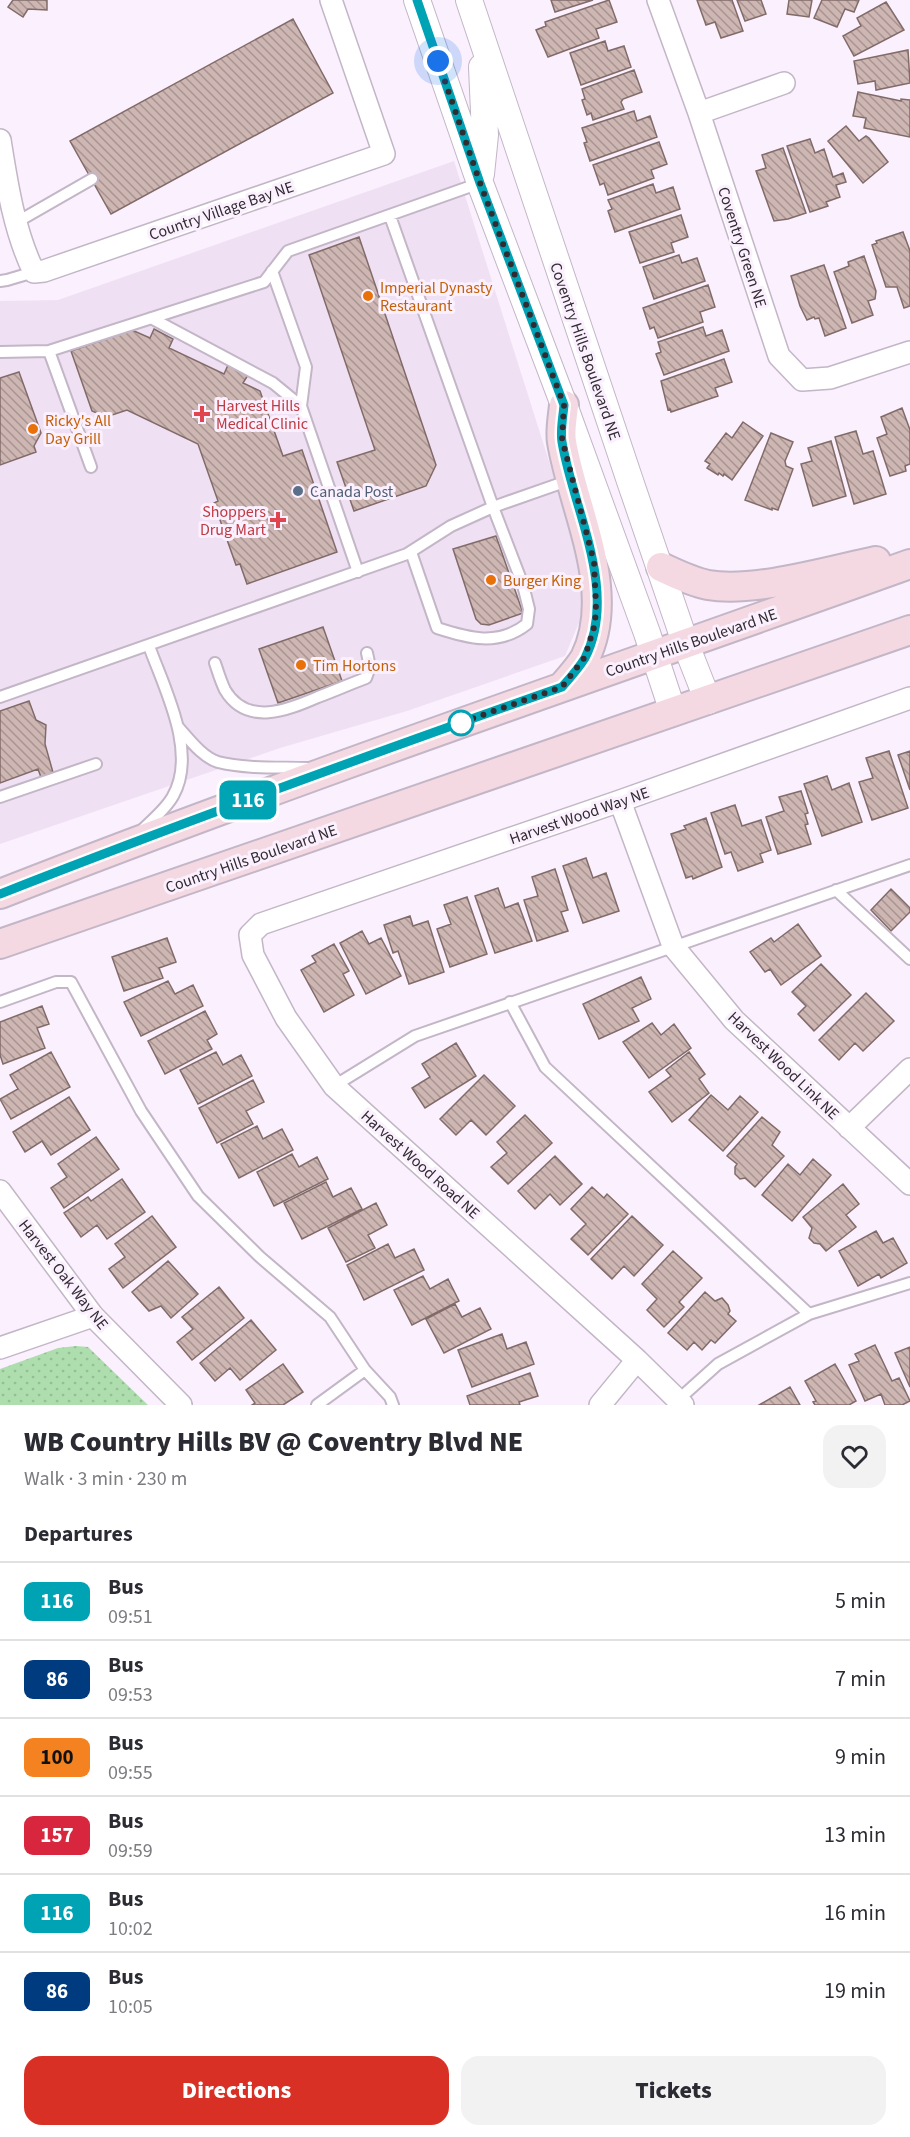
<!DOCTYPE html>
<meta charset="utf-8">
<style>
:root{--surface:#fff;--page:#f2f2f3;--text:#2b2b33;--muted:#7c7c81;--line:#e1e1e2;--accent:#d93025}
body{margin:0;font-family:"Source Sans 3",sans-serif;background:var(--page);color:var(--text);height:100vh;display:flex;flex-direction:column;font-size:22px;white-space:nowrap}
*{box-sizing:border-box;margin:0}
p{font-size:20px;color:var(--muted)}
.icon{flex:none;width:33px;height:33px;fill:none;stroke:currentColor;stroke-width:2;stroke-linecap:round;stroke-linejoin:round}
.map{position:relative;height:1405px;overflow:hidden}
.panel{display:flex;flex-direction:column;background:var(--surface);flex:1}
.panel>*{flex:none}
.badge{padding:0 12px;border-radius:9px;font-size:21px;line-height:39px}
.you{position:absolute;width:30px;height:30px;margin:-15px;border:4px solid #fff;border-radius:50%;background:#1a73e8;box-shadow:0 0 0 9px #1a73e833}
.map>.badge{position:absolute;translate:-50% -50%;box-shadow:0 0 0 3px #fff}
h2{padding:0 24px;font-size:22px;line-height:54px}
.round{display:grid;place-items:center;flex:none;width:63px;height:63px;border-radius:18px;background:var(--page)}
.headline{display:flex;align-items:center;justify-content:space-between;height:102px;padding:0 24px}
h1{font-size:28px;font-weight:800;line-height:45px}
.action{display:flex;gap:12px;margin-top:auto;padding:12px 24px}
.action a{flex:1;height:69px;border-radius:18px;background:var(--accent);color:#fff;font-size:24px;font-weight:800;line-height:69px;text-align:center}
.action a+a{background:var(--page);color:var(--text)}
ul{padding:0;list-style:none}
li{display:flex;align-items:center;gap:18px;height:78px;padding:0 24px;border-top:2px solid var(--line)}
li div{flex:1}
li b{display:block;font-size:22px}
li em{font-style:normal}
li .badge{min-width:66px;font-weight:700;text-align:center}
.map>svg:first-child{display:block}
</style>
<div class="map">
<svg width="910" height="1405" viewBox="0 0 910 1405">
<defs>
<pattern id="park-dots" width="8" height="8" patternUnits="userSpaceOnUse" patternTransform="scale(1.5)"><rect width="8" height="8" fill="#aeddae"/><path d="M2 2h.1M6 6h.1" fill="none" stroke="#96be96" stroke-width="1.8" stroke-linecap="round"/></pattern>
<pattern id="building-back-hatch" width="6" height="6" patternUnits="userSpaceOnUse" patternTransform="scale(1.5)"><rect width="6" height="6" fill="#ceb6b3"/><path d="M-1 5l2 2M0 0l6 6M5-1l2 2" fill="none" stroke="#a89492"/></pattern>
</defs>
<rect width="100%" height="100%" fill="#fbf0fe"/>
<path fill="#f0e0f3" d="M454,161l137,433 -26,62 -158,55 -127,37 -280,96v-543l58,-1z"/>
<path fill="url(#park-dots)" d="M76,1346l12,1 60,58h-148v-36l58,-21z"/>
<path fill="url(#building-back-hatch)" stroke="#816b69" stroke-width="1.5" d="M13,0h34v10l-19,-1 -5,8 -15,-10z
M551,0h42l-38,12z
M609,0l8,22 -21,7 3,9 -51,19 -12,-27 10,-4 -1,-4z
M697,0h35l11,31 -22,7 -6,-16 -9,3z
M737,0h24l5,14 -21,7z
M789,0h23l-3,17 -22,-3z
M822,0h37l-5,12 -9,-3 -8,18 -23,-9z
M886,2l18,28 -50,26 -11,-20 18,-10 -4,-8z
M293,19l40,74 -222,121 -41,-73z
M605,41l3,10 16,-5 7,21 -50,18 -11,-32z
M908,50l2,33 -34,7 -1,-9 -17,3 -4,-23z
M634,70l8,22 -19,7 -2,3 3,7 -31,11 -2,-7 -4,2 -5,-15 3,-1 -3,-10z
M858,92l43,9v-2l9,1v37l-46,-9 2,-10 -13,-2z
M634,111l3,10 13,-5 7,21 -67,24 -6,-18 3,-1 -5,-14z
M846,126l13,15 7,-5 3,2 19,24 -25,21 -35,-42z
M810,139l5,14 9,-4 9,28 10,-4 3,9 -10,3 4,12 -14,5 2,4 -18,6 -23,-66z
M659,142l8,22 -16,6 3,8 -46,17 -4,-12 -4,2 -7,-20z
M783,148l23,65 -18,6 -14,2 -18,-50 10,-3 -4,-13z
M653,184l3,9 17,-6 7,22 -65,23 -7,-21 4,-2 -4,-9z
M681,215l7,22 -17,6 3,9 -34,11 -11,-31z
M903,232l7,19v55l-6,2 -7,-21h-11l-14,-42 5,-2 -1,-2z
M359,237l77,228 -10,21 -72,25 -17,-49 38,-12 -66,-195z
M679,255l3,8 15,-5 8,23 -51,18 -11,-32z
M864,256l12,35 -1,8 -7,2 5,14 -21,8 -18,-51 15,-6 -1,-4z
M824,265l22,63 -21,8 -6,-18 -4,1 -1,-2 -7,3 -7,-14 -9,-30z
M708,285l7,22 -15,5 3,10 -45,16 -4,-11 -4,2 -7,-21z
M703,327l3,9 16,-6 7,21 -65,24 -8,-21 5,-2 -3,-10z
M154,329l19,10 -4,9 55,26 4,-9 20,10 -5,8 17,8 23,65 19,-6 35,102 -90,32 -7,-20 -4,1 -22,-62 4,-2 -20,-57 -71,-34 -21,7 -14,-6 -21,-60 61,-21 18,8z
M724,359l8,23 -17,6 3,8 -47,16 -1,-3 -2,1 -7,-29z
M19,372l22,61 -7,13 2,6 -36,13v-87z
M902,408l8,22v34l-5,2 1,5 -16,5 -13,-38 10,-4 -6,-17z
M743,422l20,14 -31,44 -8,-6 -1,2 -4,-3 -1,2 -11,-7 3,-4 -5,-3 21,-28 6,5z
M856,431l7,23 10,-3 13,43 -32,10 -19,-67z
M771,433l22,9 -8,19 1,5 7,3 -15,41 -6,-2v2l-27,-10z
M831,441l15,55 -33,10 -12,-42 11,-3 -4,-13z
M496,536l27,77 -34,12 -8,-1 -5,-5 -23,-70z
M323,627l19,54 -64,22 -19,-54z
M29,701l7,19 10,5 -1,19 9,32 -12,4 -4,-11 -38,14v-72z
M889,751l19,57 -36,12 -13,-38 14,-4 -7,-20z
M910,751v39l-12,-35z
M827,776l5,14 17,-7 13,39 -40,14 -18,-52z
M801,791l7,22 -3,1 3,10 -3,1 6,19 -33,10 -12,-37 18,-6 -5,-14z
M735,805l7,21 19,-6 10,30 -11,4 3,8 -25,9 -7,-19 -6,2 -14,-41z
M706,818l16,49 -29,12 -1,-3 -6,2 -15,-44 15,-5 -2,-3z
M586,858l7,20 13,-5 13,38 -36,12 -20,-57z
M555,869l13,41 -7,2 7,19 -31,10 -13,-41 14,-4 -6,-19z
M498,888l7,20 13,-5 14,38 -37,12 -20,-57z
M891,889l19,19v4l-19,19 -20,-21z
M467,897l20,57 -37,13 -13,-38 14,-5 -7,-19z
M410,916l3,10 15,-5 16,51 -35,12 -11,-33 -5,2 -9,-28z
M798,924l23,32 -40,29 -11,-16 -5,3 -15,-20 21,-14 3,4z
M362,931l7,13 12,-6 20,38 -35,18 -26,-51z
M167,938l9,24 -17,6 4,10 -39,13 -12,-34z
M334,944l15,27 -6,3 11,21 -30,17 -23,-42 15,-8 -4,-6z
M821,964l30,31 -37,36 -16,-17 8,-8 -14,-14z
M641,977l10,22 -19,9 7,13 -40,18 -16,-35z
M168,981l7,13 18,-9 10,21 -62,30 -17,-34z
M866,993l28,28 -31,30 -8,-8 -16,17 -20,-20z
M42,1006l7,18 -12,4 8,20 -42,16 -3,-9v-33z
M205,1011l12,23 -10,6 5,9 -47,25 -17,-33z
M652,1023l9,12 13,-11 17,24 -42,30 -26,-36z
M456,1043l20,33 -51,32 -13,-20 18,-11 -8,-13z
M51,1052l19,35 -59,32 -11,-20 18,-10 -8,-14z
M216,1052l7,13 18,-10 11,21 -54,28 -18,-34z
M689,1052l16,22 -6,5 10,14 -37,29 -23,-30 22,-16 -5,-6z
M484,1075l31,31 -29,29 -15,-15 -15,15 -16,-16z
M253,1080l11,22 -18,9 7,13 -36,19 -18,-35z
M711,1095l17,15 12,-14 18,16 -35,39 -34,-31z
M69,1097l21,33 -39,25 -9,-14 -17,11 -12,-20z
M525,1115l27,28 -44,41 -17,-17 16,-14 -10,-11z
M762,1117l18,15 -8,13 12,11 -29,31 -10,-9 -5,1 -5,-5v-7l2,-3 -10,-8z
M257,1126l6,13 19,-10 11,21 -54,28 -18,-34z
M96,1137l23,32 -55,39 -13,-20 16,-11 -9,-13z
M292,1154l7,13 18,-10 11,22 -54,27 -17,-34z
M555,1156l27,28 -22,21 -10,-11 -15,15 -17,-18z
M813,1159l18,16 -39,46 -30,-26 26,-31 12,11z
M122,1179l23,33 -38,27 -10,-14 -16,12 -17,-24 24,-16 3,4z
M326,1182l7,15 18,-9 11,21 -60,30 -18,-36z
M843,1184l16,20 -13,11 10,12 -30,24 -6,-7 -6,-1 -5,-5 3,-10 -9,-11z
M592,1187l12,11 3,-4 21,20 -40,41 -17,-16 15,-15 -15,-15z
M376,1203l11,22 -19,10 7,13 -29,14 -18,-34z
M152,1216l24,31 -53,41 -14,-19 16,-12 -10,-13z
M632,1216l31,29 -29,31 -10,-10 -12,13 -21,-20z
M876,1231l7,12 10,-5 14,25 -26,15 -2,-4 -21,12 -19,-35z
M388,1244l7,14 19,-9 10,21 -60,30 -17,-35z
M673,1251l29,27 -23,24 5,5 -20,20 -17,-17 10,-11 -15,-15z
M168,1261l30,33 -27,24 -10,-12 -12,5 -17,-19z
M423,1276l7,13 18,-10 11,22 -47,24 -18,-35z
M219,1287l25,31 -52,42 -15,-18 16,-13 -11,-12z
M705,1292l10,9 7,-3 6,7 2,6 -2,3 8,7 -21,22 -4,-3 -9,10 -8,-8 -7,8 -19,-17z
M455,1304l7,13 18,-9 11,21 -47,24 -18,-34z
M251,1320l25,30 -36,30 -10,-12 -15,13 -15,-18z
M502,1334l5,15 19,-7 8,22 -62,23 -14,-37z
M875,1345l17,36 7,-3 11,23 -8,4h-17l-4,-11 -16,7 -16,-36 10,-4 -4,-7z
M910,1347v40l-15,-34z
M283,1364l20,28 -20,13h-31l3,-2 -9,-13z
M835,1364l21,37 -7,4h-34l-2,-3 3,-1 -11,-20z
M530,1373l8,23 -19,6 1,3h-50l-3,-9z
M790,1387l10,18h-41z"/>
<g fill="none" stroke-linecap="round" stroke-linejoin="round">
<g stroke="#c3b6c7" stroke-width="14">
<path id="service" d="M390,216l103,291 30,78 6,24 -2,15c-29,23 -59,14 -90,4l-26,-76
M17,222l75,-43
M0,281l7,-1 27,-8
M151,318l122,65 28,23 5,-39 -34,-96
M49,351l42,116
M0,352l49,-1 215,-69 24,-31 192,-68
M301,406l57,166
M215,663c3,9 6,19 10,27 22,37 63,20 93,7 16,-6 32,-13 48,-19l4,-11 -3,-14
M0,697l407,-143 44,-28 42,-19 77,-27
M178,727c11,12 24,30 40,35 28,7 60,5 90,6
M0,797l96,-33
M142,830c10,-10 24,-21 31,-34 25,-44 -9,-108 -24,-150
M836,890l74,69
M0,1002l56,-20h15l70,129 57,85 62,61 70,60 35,53 25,27 3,8
M510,1002l35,65 264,247
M334,1086l81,-50 495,-171
M678,1400l40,-36 91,-50 101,-31
M317,1405l48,-35"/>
</g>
<g stroke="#c3b6c7" stroke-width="24">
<path id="minor" d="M658,0l41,113 80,243 23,24 28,-2 80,-26
M699,113l85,-30
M0,140c7,44 14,91 34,132l10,-1 340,-117 -53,-154
M620,801l53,145 61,74 176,164
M849,1128l61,-59
M0,1191l93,125 88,89
M0,1348l93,-32
M600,1405l37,-45
M683,1405l-46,-45 -303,-274 -48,-68 -33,-63 -3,-20 11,-11 359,-123 290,-103"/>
</g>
<g stroke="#c3b6c7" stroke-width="28">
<path id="tertiary" d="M417,0l63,183 84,222 83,228 26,79
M469,0l161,481 56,164 22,56
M481,174l4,-39 -3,-68"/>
</g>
<g stroke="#c3b6c7" stroke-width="32">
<path id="secondary" d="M661,567c15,7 31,15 47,18 46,8 121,-14 168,-24
M562,687c8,-9 17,-19 23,-29 33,-67 -12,-149 -23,-216 -2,-11 1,-25 2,-37
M0,894c301,-118 606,-221 910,-330
M0,944l910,-314"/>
</g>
<use href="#service" stroke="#fff" stroke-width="10"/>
<use href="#minor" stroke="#fff" stroke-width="21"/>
<use href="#tertiary" stroke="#fff" stroke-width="26"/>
<use href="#secondary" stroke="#f5d9e2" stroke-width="28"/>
</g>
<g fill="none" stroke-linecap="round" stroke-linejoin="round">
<g stroke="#fff" stroke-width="14">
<path id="line" d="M0,894c186,-73 374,-141 562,-207 8,-9 17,-19 23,-29 34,-67 -12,-149 -23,-216 -2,-11 1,-25 2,-37l-84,-222 -63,-183"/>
</g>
<use href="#line" stroke="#00a3b4" stroke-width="9"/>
<path stroke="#312b32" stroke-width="6" stroke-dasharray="0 10.8" d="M438,61l42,122 84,222 -2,34 32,123 2,43 -1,19 -10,33 -23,30 -105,37 4,-1"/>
</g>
<g fill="#e8710a" stroke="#fbf0fe" stroke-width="2">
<circle cx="368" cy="296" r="6"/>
<circle cx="33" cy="429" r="6"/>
<circle cx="491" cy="580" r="6"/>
<circle cx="301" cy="665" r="6"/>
</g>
<g fill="#e0444e" stroke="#fbf0fe" stroke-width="2">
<path d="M199 405h6v6h6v6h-6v6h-6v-6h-6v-6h6z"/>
<path d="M275 511h6v6h6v6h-6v6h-6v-6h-6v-6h6z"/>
</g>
<circle fill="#5c6f8a" stroke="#fbf0fe" stroke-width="2" cx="298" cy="491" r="6"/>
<circle fill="#fff" stroke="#00a3b4" stroke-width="3" cx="461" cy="723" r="12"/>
<g text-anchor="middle" stroke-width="6" stroke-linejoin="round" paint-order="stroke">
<g font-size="16" fill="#312b32" stroke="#fbf0fe">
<text transform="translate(221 210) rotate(-19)" y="6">Country Village Bay NE</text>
<text transform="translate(743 247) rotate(72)" y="6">Coventry Green NE</text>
<text transform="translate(586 351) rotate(71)" y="6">Coventry Hills Boulevard NE</text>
<text transform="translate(691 642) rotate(-19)" y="6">Country Hills Boulevard NE</text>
<text transform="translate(579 815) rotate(-19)" y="6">Harvest Wood Way NE</text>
<text transform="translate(251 858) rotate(-19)" y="6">Country Hills Boulevard NE</text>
<text transform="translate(784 1065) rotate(44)" y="6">Harvest Wood Link NE</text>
<text transform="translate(421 1164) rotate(42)" y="6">Harvest Wood Road NE</text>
<text transform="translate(64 1274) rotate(52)" y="6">Harvest Oak Way NE</text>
</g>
<g font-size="16" fill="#c56008" stroke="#fbf0fe" text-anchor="start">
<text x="380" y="293">Imperial Dynasty<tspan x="380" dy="18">Restaurant</tspan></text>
<text x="45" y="426">Ricky's All<tspan x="45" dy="18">Day Grill</tspan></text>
<text x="503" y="586">Burger King</text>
<text x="313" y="671">Tim Hortons</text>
</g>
<g font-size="16" fill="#be3a42" stroke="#fbf0fe" text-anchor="start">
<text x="216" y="411">Harvest Hills<tspan x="216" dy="18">Medical Clinic</tspan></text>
<text x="266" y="517" text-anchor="end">Shoppers<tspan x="266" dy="18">Drug Mart</tspan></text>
</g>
<g font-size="16" fill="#4e5e75" stroke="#fbf0fe" text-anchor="start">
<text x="310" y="497">Canada Post</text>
</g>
</g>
</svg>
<div class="you" style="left:438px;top:61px"></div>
<b class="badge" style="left:248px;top:800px;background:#00a3b4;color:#fff">116</b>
</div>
<section class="panel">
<div class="headline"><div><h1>WB Country Hills BV @ Coventry Blvd NE</h1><p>Walk · 3 min · 230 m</p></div><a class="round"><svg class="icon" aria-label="heart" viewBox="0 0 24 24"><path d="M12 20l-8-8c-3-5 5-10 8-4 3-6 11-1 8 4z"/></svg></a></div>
<h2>Departures</h2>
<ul>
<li><span class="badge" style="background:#00a3b4;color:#fff">116</span><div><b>Bus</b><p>09:51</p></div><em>5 min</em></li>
<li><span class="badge" style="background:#003b80;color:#fff">86</span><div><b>Bus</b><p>09:53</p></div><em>7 min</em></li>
<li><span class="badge" style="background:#f58220;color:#111">100</span><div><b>Bus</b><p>09:55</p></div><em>9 min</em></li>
<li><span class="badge" style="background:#d7263d;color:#fff">157</span><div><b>Bus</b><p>09:59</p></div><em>13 min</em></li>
<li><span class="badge" style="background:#00a3b4;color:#fff">116</span><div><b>Bus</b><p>10:02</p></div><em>16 min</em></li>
<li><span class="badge" style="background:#003b80;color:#fff">86</span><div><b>Bus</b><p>10:05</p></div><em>19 min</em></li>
</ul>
<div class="action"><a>Directions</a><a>Tickets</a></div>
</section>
